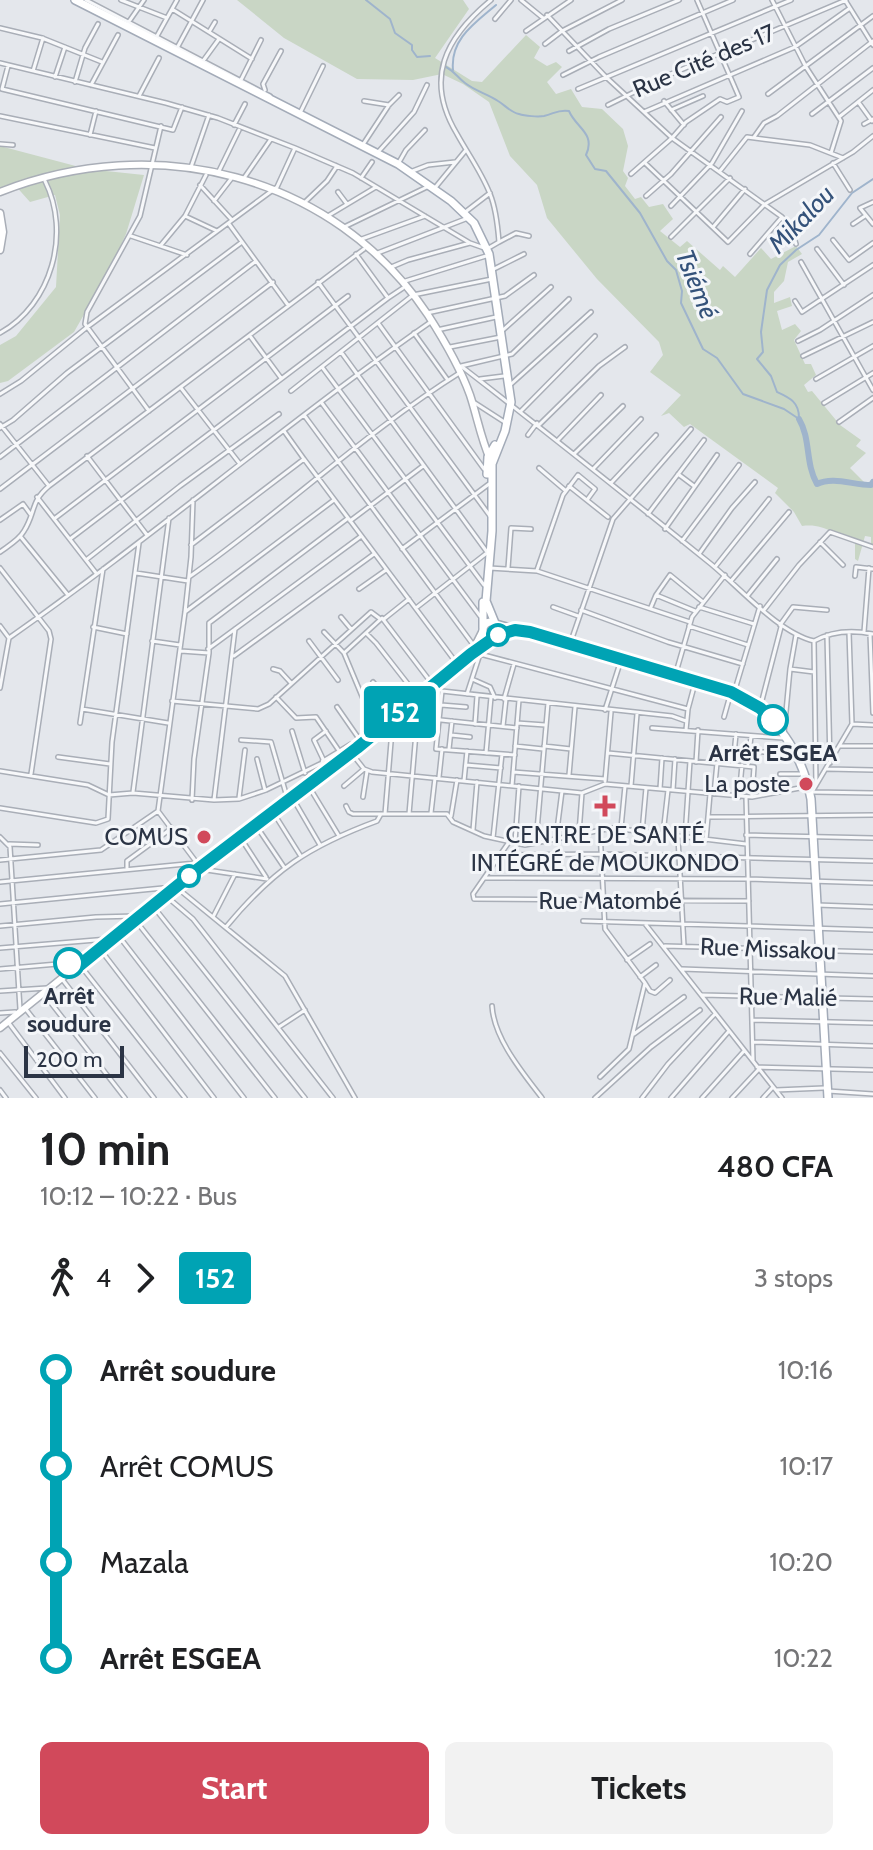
<!DOCTYPE html>
<meta charset="utf-8">
<style>
:root{--surface:#fff;--page:#f2f2f2;--text:#202124;--muted:#757577;--accent:#d1495b}
body{margin:0;font-family:Cabin,sans-serif;background:var(--page);color:var(--text);height:100vh;display:flex;flex-direction:column;font-size:30px;white-space:nowrap}
*{box-sizing:border-box;margin:0}
p{font-size:26px;color:var(--muted)}
.icon{flex:none;width:44px;height:44px;fill:none;stroke:currentColor;stroke-width:2;stroke-linecap:round;stroke-linejoin:round}
.map{position:relative;height:1098px;overflow:hidden}
.sheet{display:flex;flex-direction:column;background:var(--surface);flex:1}
.sheet>*{flex:none}
.badge{padding:0 16px;border-radius:6px;font-size:28px;line-height:52px}
.scale{position:absolute;left:24px;bottom:20px;width:100px;box-sizing:border-box;padding-left:8px;border:4px solid #2b3445;border-top:0;font-size:22px;line-height:28px;white-space:nowrap;color:#2b3445;-webkit-text-stroke:6px #f4f6f9;paint-order:stroke}
.map>.badge{position:absolute;translate:-50% -50%;box-shadow:0 0 0 4px #fff}
.legs{display:flex;align-items:center;gap:12px;height:88px;padding:0 40px;font-size:26px}
.legs p{margin-inline-start:auto}
.headline{display:flex;align-items:center;justify-content:space-between;height:136px;padding:0 40px}
h1{font-size:44px;font-weight:800;line-height:60px}
.primary-button{display:flex;gap:16px;margin-top:auto;padding:16px 40px}
.primary-button a{flex:1;height:92px;border-radius:12px;background:var(--accent);color:#fff;font-size:32px;font-weight:800;line-height:92px;text-align:center}
.primary-button a+a{background:var(--page);color:var(--text)}
ul{padding:0 40px;list-style:none}
li{display:flex;align-items:center;gap:28px;height:96px;font-size:30px}
li i{display:grid;place-items:center;width:12px;height:100%;margin:0 10px;background:currentColor}
li i::after{content:'';width:20px;height:20px;margin:-10px;border:6px solid;border-radius:50%;background:var(--surface)}
li p{margin-inline-start:auto}
li:first-child i{background:linear-gradient(#0000 50%,currentColor 0)}
li:last-child i{background:linear-gradient(currentColor 50%,#0000 0)}
.map>svg:first-child{display:block}
</style>
<div class="map">
<svg width="873" height="1098" viewBox="0 0 873 1098">
<rect width="100%" height="100%" fill="#e4e7ec"/>
<path fill="#c9d6c5" d="M237,0h226l6,9 -34,49 37,23 10,1 44,-47 14,12 -6,11 13,8 9,-4 6,5 -15,15 9,12 15,-5 11,18 20,2 21,20 5,17 -5,25 5,7 -3,8 10,13 6,-2 8,10 14,-3 10,15 -13,12 20,16 7,-6 33,29 3,-4 12,11 26,-29 10,11 25,-13 6,8 -14,8 -4,19 -10,11v11l16,-6 2,9 -15,5 5,19 13,-6 6,7 -7,9 11,24h6l5,11 -12,10 4,7 4,-1 28,34 21,15 -5,6 10,7 -16,15 17,17 6,-4v63h-2v-7l-6,-1 -7,25 -3,-2v-19c-22,-5 -30,-17 -53,-14l-8,-14 -19,-19 3,-5 -88,-64 -6,3 -15,-14 -8,3 20,-21 -31,-23 13,-17 -4,-13 -62,-63 -50,-61 -10,-33 -27,-29 -21,-54 -26,-18 -21,-10 -29,6 -56,-1 -73,-41z
M0,146l87,23 57,6 -18,59 -16,35 -36,63 -66,49 -8,2v-38l16,-9 40,-49 4,-72 -5,-20 -25,7 -17,-19 -13,6z"/>
<g fill="none" stroke-linecap="round" stroke-linejoin="round">
<path stroke="#9fb4cc" stroke-width="2" d="M366,0l24,19 5,14 17,12v5l5,7 13,-1
M446,67c8,4 12,11 19,16 10,8 23,11 33,18 7,4 12,11 21,13 6,2 19,3 25,2 10,-2 14,-7 25,-5 7,17 27,22 17,44l9,14 11,2 34,42 27,48 9,9 6,21 -1,12 22,46 14,9 26,36 41,15 15,10
M453,70c-3,-31 22,-47 43,-65
M799,418c0,-16 -9,-20 -22,-26l-6,-16 -14,-17 6,-7 -2,-20 6,-42 13,-25 16,-15 23,-15 33,-42 21,-14"/>
<path stroke="#9fb4cc" stroke-width="6" d="M799,419c12,20 6,44 18,65 16,-8 36,1 54,1l2,-3"/>
<g stroke="#a9aeb7" stroke-width="6">
<path id="street" d="M86,0l184,96
M121,0l46,18
M521,0l22,18
M772,0l34,67 35,54 -10,32
M845,0l28,45
M172,9l80,50
M547,15l59,62 66,61 110,79 8,9 6,18
M495,19l16,-19
M128,23l16,-23
M0,28l42,10 60,24
M526,31l45,-31
M209,32l6,-10
M157,36l20,-36
M545,44l17,-13 60,-31
M177,48l26,-48
M569,51l40,-22 70,-29
M203,61l16,-22
M0,63l166,40 52,15 77,30 58,25 117,70
M8,66l-6,23 171,41 9,-23
M33,71l10,-33
M563,75l36,-18 134,-57
M55,77l10,-30
M241,80l20,-40
M75,82l10,-34 13,-24
M91,85l27,-50
M578,89l213,-89
M265,90l-2,-6 18,-33
M768,94l105,-78
M139,96l20,-38
M364,101l25,4
M664,101l20,24
M859,103l13,18
M608,105l63,-31 175,-74
M671,110l32,-14
M301,111l22,-45
M644,112l151,-65 55,-39
M812,114l61,-46
M0,116l155,32
M839,117l34,-27
M864,124l9,-5
M234,125l11,-21
M90,135l6,-24
M754,137l10,-14 13,-7 96,-75
M364,143l25,-38 10,-10
M0,144l13,1
M379,151l35,-39 13,-27
M645,163l83,79 37,-38 88,-52 20,-16
M833,163l17,27
M398,164l8,-14 19,-20
M191,167l18,-52
M720,171l27,-34 63,8 33,13
M410,172l18,-7 27,-3
M218,173l21,-43
M631,174l41,-36 14,-16 34,-23 7,3 12,-5 -42,-97
M244,178l27,-39
M361,178l11,-16
M200,185l32,35
M434,189l32,-39
M338,192l9,12
M646,196l25,-22 50,-57
M214,201l17,-22
M873,202l-13,6 13,16
M303,204l24,-23 10,-15
M671,206l41,-43 30,-52
M464,213l26,-20
M185,216l32,15
M326,217l50,-30
M229,224l59,81
M853,224l12,-8
M714,226l31,-37
M790,226l31,-19
M342,228l87,-42
M131,236l56,19
M671,237l59,-59
M359,240l66,-24
M833,240l16,20 24,-17
M499,242l17,-9 13,3
M161,245l24,-29 21,-41
M817,249l27,36
M356,254l32,44 15,-10
M375,254l93,-36
M750,254l32,-37
M801,262l72,128
M389,268l19,-8 62,-17 17,6 12,-7c-1,-13 -4,-36 -9,-48 -8,-21 -22,-40 -33,-60 -33,-55 -12,-96 34,-134
M492,270l32,-16
M318,282l172,234
M402,282l84,-26
M795,301l7,11 71,-47
M427,313l78,-17 29,-21
M378,323l106,146
M437,330l59,-13
M503,330l48,-43
M0,333c52,-29 71,-100 45,-152
M414,333l33,46
M250,336l31,42
M798,341l22,-11 53,-35
M450,347l51,-10
M341,352l146,200
M803,356l70,-34
M461,366l51,-12 57,-55
M322,367l162,218
M458,367l3,-1c84,65 167,131 250,198 29,24 68,69 103,77 18,-10 39,-11 59,-7
M480,379l24,-3
M816,379l57,-33
M509,386l82,-74
M181,388l59,76
M291,391l122,-96 79,-16
M0,394l21,-13 65,-53 191,-141 18,-39
M321,402l159,214
M475,403l31,20
M824,403l49,-30
M149,411l-64,-87 2,-12 53,-96 21,-90
M521,411l74,-75
M304,415l176,239 208,55
M839,422l34,-24
M0,424l49,62
M539,425l60,-59 26,-19
M0,428l13,-8 54,-47 175,-131
M528,435l9,-12
M558,440l43,-45
M574,454l49,-48
M87,456l60,79
M0,457l256,-196
M304,459l154,206
M539,468l27,23
M593,469l48,-50
M678,474l16,12
M611,483l45,-48
M569,486l39,31
M0,489l273,-207
M37,497l59,76
M193,500l-2,57 -6,55 -27,199 42,56
M648,514l56,-74
M54,519l294,-223
M0,520l23,-16 8,11
M350,521l73,-55
M665,529l52,-74
M20,536l48,59
M70,539l318,-241
M682,541l57,-76
M820,542l23,23
M191,545l113,-86 -20,-28
M402,549l87,-65
M0,552c8,-6 19,-12 24,-21 12,-19 6,-29 25,-45l315,-237
M699,554l33,-46 23,-26
M86,560l94,-74 99,-72
M715,567l54,-68
M0,568l49,63 2,8 -20,135
M489,568l48,3 153,51
M508,568l3,-40 20,1
M537,570l26,-75 15,-20 17,14 -8,11
M136,573l52,8
M855,576l1,-9 17,2
M189,577c93,-65 176,-145 272,-205
M731,581l58,-69
M359,589l27,-19
M656,595l39,16
M748,595l29,-36
M553,607l25,9
M651,607l5,-12 14,-20 33,27
M699,607l55,17
M416,608l72,-56
M581,610l87,32 75,22
M764,610l35,-45 31,-33 43,15
M185,612l149,-112
M341,617l10,12
M384,619l25,-20
M780,625l13,-18 34,3
M0,626l9,12
M689,626l59,19
M93,627l34,7
M324,632l20,21 20,48 17,27
M864,632l5,-64
M366,633l10,10 43,55 -10,116
M870,634l3,79
M827,635l3,128
M152,641l28,4
M309,641l29,39
M814,641l2,144
M570,644l43,-125 78,-90
M208,649l152,-112
M181,651l28,2
M344,653l38,-35 51,67 9,6 230,25 14,5
M234,656l140,-102
M273,669l7,2 11,12
M790,669l24,3
M675,676l17,-59 33,-42
M472,679l18,8 5,11
M373,682l26,31
M0,688l9,-50c144,-101 278,-216 423,-317
M442,691l-6,58 79,6
M734,693l26,-87
M467,694l13,-40
M276,697l20,21 20,-1 28,41
M504,699l10,-35
M172,701l86,8 11,-5 102,-92 8,6
M441,705l25,2
M337,707l25,36
M760,708l21,-81
M82,709l86,14
M605,710l16,-50
M724,717l7,-25
M441,720l76,8
M80,723l23,-154
M517,723l28,2
M475,724l2,-28
M852,724l21,1
M503,726l3,-27
M652,728l131,10
M686,730l2,-21 7,-26
M292,731l13,42
M784,733l6,-64 6,-34
M451,735l19,2
M241,740l30,2 16,55
M515,746l28,3
M544,746l27,3
M841,746h32
M449,749l3,-28
M763,752l33,1
M486,753l5,-56
M608,753l146,14 -2,29
M353,755l11,14 8,3 210,21 23,-9 147,13 53,-10
M58,757l52,7
M257,759l8,31
M323,761l28,-17 6,4
M696,762l2,-32
M748,764l3,-28
M466,765l35,3
M733,765l3,-31
M827,769l46,1
M0,771l88,14 21,10 24,-2 81,7 25,-1 27,-9 56,-27 1,-4 -9,-19 12,-9
M513,772l92,7
M780,774h24
M569,775l6,-68
M439,777l3,-28
M464,781l3,-30
M605,781l6,-69
M308,785l31,51
M344,786l20,-17
M512,786l7,-86
M631,786l6,-72
M660,789l2,-31
M673,790l2,-31
M133,792l36,-274
M812,792l40,-68 -3,-92
M813,792l60,1
M714,794l3,-31
M292,797l28,48
M363,797l4,-26
M739,797l3,-32
M746,797l7,263
M239,798l6,-48
M192,800l2,-41 15,-106v-30l138,-104
M214,800l21,-171
M346,806l3,6 4,2h94l6,8 31,14 41,9 87,-17 134,16
M0,808l96,15 12,-4 4,-77 27,-199
M273,812l27,43
M431,813l4,-35
M385,814l8,-96
M451,816l6,-36
M708,817l165,-2
M257,827l27,40
M621,828l4,-42
M473,830l4,-48
M642,832l4,-44
M579,833l3,-40
M663,834l5,-44
M746,835l127,3
M0,837l10,10 10,162
M240,837l26,40
M685,837l5,-76
M493,838l9,-84
M556,838l6,-47
M678,838l6,108
M706,840l4,-46
M509,842l-36,52 1,5 275,2
M515,842l4,-56
M536,842l12,-139
M9,844l29,1
M500,855l102,-1 271,7
M0,860l101,-10 57,-39
M127,869v-8l45,-33
M200,869l67,10
M485,878l263,1 125,4
M0,882l196,-19
M176,887l109,89 70,122
M166,896l27,23 140,179
M0,904l163,-16 8,2
M817,905l56,2
M153,906l152,192
M213,917l22,-43
M136,921l139,177
M583,921l290,9
M646,925l136,173
M0,926l96,-9 41,-1
M226,927c47,-57 83,-81 151,-106l4,-7
M118,935l126,163
M665,946l208,6
M0,948l108,-9
M100,949l114,149
M627,960l23,-16
M0,969l69,-6 11,2 105,133
M682,969l191,7
M640,977l16,-12
M62,979l92,119
M645,983l5,8 5,2 15,-13
M0,991l47,-3
M44,994l81,104
M702,995l171,4
M492,1006c2,33 31,67 50,92
M25,1008l70,90
M0,1013l15,-1
M752,1020l121,3
M8,1022l57,76
M279,1027l26,-17
M634,1034l50,-37
M753,1042l120,4
M0,1053l36,45
M757,1067l116,3
M600,1077l29,-28 16,-66 -40,-54 -5,-99
M0,1090l6,8
M776,1090l48,-2
M828,1091l45,3
M595,1098l56,-51 49,-37
M642,1098l26,-34 47,-50
M671,1098l58,-67
M702,1098l42,-47
M732,1098l27,-29
M763,1098l10,-11"/>
</g>
<g stroke="#a9aeb7" stroke-width="9">
<path id="secondary" d="M0,192c154,-61 333,-19 428,123 16,25 32,52 42,80 7,21 11,44 20,64
M0,213l3,19 -3,18
M472,652l11,-22
M0,1028l200,-161 157,-119 114,-94 24,-16"/>
</g>
<g stroke="#a3abb8" stroke-width="10">
<path id="primary" d="M75,0l323,164 53,37 23,22 15,31 22,148 -6,29 -13,33v67l-6,70 9,22
M487,474l1,-17 7,-12
M483,602v26
M483 630a8 8 0 1 1 16 0a8 8 0 1 1-16 0Z
M496,624l238,69c43,21 68,60 77,106l17,299"/>
</g>
<use href="#street" stroke="#f7f8fa" stroke-width="3"/>
<use href="#secondary" stroke="#fff" stroke-width="6"/>
<use href="#primary" stroke="#fff" stroke-width="7"/>
</g>
<g fill="none" stroke-linecap="round" stroke-linejoin="round">
<g stroke="#fff" stroke-width="18">
<path id="line-1" d="M69,963l11,2 118,-96 159,-121 114,-94 27,-19 17,-5 15,2 201,60 29,16 13,12"/>
</g>
<use href="#line-1" stroke="#00a3b4" stroke-width="12"/>
</g>
<g fill="#fff" stroke="#00a3b4" stroke-width="4">
<circle cx="498" cy="635" r="10"/>
<circle cx="773" cy="720" r="14"/>
<circle cx="189" cy="876" r="10"/>
<circle cx="69" cy="963" r="14"/>
</g>
<g fill="#d1495b" stroke="#f4f6f9" stroke-width="3">
<circle cx="806" cy="784" r="8"/>
<path d="M601 794h8v8h8v8h-8v8h-8v-8h-8v-8h8z"/>
<circle cx="204" cy="837" r="8"/>
</g>
<g text-anchor="middle" stroke-width="6" stroke-linejoin="round" paint-order="stroke">
<g font-size="24" fill="#2b3445" stroke="#f4f6f9">
<text transform="translate(704 61) rotate(-23)" y="8">Rue Cité des 17</text>
<text x="610" y="909">Rue Matombé</text>
<text transform="translate(768 949) rotate(2)" y="8">Rue Missakou</text>
<text transform="translate(788 997) rotate(1)" y="8">Rue Malié</text>
</g>
<g font-size="24" font-weight="bold" fill="#2b3445" stroke="#f4f6f9">
<text x="773" y="761">Arrêt ESGEA</text>
<text x="69" y="1004">Arrêt<tspan x="69" dy="28">soudure</tspan></text>
</g>
<g font-size="24" fill="#2b3445" stroke="#f4f6f9" text-anchor="end">
<text x="790" y="792">La poste</text>
<text x="605" y="843" text-anchor="middle">CENTRE DE SANTÉ<tspan x="605" dy="28">INTÉGRÉ de MOUKONDO</tspan></text>
<text x="188" y="845">COMUS</text>
</g>
<g font-size="26" font-style="italic" fill="#34527a" stroke="#f4f6f9">
<text transform="translate(801 219) rotate(-46)" y="9">Mikalou</text>
<text transform="translate(697 284) rotate(68)" y="9">Tsiémé</text>
</g>
</g>
</svg>
<div class="scale">200 m</div>
<b class="badge" style="left:400px;top:712px;background:#00a3b4;color:#fff">152</b>
</div>
<section class="sheet">
<div class="headline"><div><h1>10 min</h1><p>10:12 – 10:22 · Bus</p></div><b>480 CFA</b></div>
<div class="legs"><svg class="icon" aria-label="walk" viewBox="0 0 24 24"><circle cx="13" cy="4" r="2"/><path d="M13 8l-2 6 4 7M11 14l-3 7M7 12l3-4h3l4 4"/></svg>4<svg class="icon" aria-label="forward" viewBox="0 0 24 24"><path d="M9 5l7 7-7 7"/></svg><b class="badge" style="background:#00a3b4;color:#fff">152</b><p>3 stops</p></div>
<ul>
<li><i style="color:#00a3b4"></i><b>Arrêt soudure</b><p>10:16</p></li>
<li><i style="color:#00a3b4"></i><span>Arrêt COMUS</span><p>10:17</p></li>
<li><i style="color:#00a3b4"></i><span>Mazala</span><p>10:20</p></li>
<li><i style="color:#00a3b4"></i><b>Arrêt ESGEA</b><p>10:22</p></li>
</ul>
<div class="primary-button"><a>Start</a><a>Tickets</a></div>
</section>
